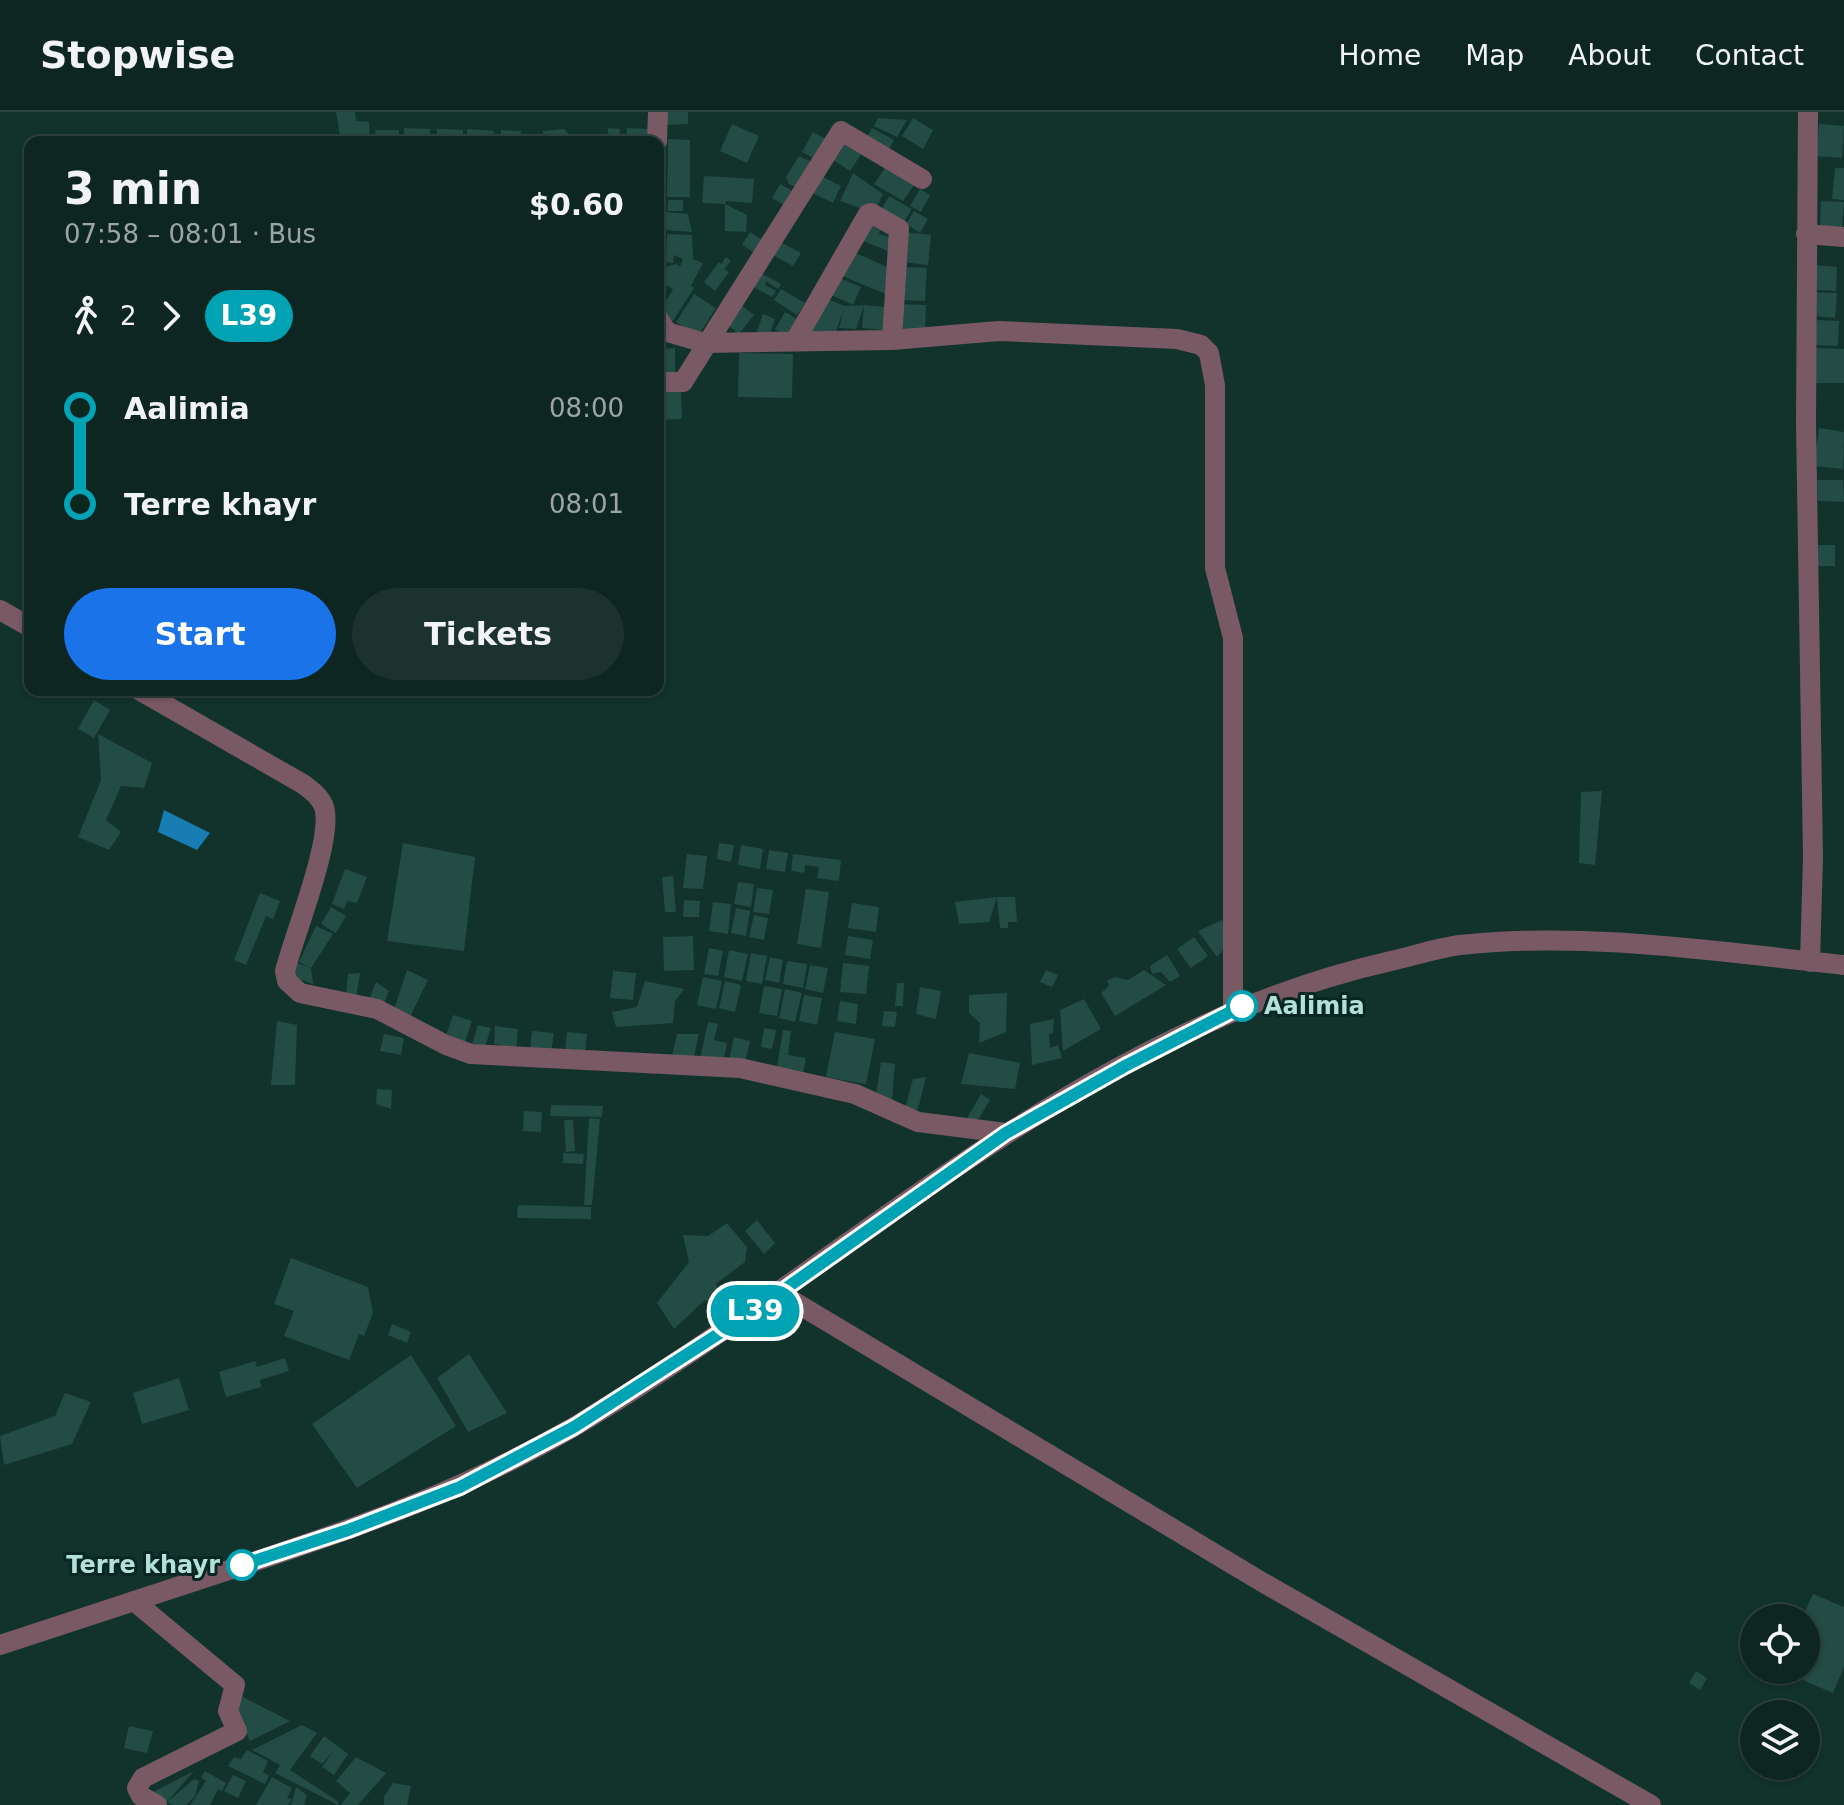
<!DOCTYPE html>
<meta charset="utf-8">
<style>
:root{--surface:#0e2621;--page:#1c322e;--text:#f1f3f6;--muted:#9ba5a5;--line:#2e433f;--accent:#1a73e8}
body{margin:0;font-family:"DejaVu Sans",sans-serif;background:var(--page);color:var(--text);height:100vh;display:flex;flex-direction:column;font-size:30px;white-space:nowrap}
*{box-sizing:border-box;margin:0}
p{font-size:26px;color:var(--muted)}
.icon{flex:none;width:44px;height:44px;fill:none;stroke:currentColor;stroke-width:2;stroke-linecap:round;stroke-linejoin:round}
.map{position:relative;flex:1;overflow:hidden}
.panel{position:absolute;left:24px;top:24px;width:640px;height:560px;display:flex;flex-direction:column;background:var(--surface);border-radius:16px;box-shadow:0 2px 6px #0004,0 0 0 2px var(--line)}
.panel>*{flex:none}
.badge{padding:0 16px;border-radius:26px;font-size:28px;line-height:52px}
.controls{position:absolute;left:1740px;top:1492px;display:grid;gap:16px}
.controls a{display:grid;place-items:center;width:80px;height:80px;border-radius:50%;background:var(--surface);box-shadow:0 2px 6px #0004,0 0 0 2px var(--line);font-size:40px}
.map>.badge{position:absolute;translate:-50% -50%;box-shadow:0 0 0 4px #fff}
.legs{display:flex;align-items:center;gap:12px;height:88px;padding:0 40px;font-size:26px}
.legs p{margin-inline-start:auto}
.headline{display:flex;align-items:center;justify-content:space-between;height:136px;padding:0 40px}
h1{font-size:44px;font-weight:700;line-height:60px}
.cta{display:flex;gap:16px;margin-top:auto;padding:16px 40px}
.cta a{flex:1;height:92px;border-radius:48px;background:var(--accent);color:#fff;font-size:32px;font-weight:700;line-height:92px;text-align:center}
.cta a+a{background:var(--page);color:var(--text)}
ul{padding:0 40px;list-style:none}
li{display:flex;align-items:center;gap:28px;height:96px;font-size:30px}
li i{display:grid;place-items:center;width:12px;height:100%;margin:0 10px;background:currentColor}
li i::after{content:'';width:20px;height:20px;margin:-10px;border:6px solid;border-radius:50%;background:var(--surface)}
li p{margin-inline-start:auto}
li:first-child i{background:linear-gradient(#0000 50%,currentColor 0)}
li:last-child i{background:linear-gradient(currentColor 50%,#0000 0)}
header{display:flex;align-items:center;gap:48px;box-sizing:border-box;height:112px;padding:0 40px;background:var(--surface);border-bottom:2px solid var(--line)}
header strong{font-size:38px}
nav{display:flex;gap:44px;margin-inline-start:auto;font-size:28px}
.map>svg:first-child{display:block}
</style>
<header>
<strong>Stopwise</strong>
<nav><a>Home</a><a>Map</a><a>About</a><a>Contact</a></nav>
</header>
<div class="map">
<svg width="1844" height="1693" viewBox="0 0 1844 1693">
<rect width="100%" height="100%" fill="#12322c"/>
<path fill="#177db3" d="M164,698l46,23 -13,17 -39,-18z"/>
<path fill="#234c44" d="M336,0h19l1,9 13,1 1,20h-25l-5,-6z
M666,0h22v12l-22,1z
M878,6l29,2 -10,17 -23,-11z
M913,6l20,12 -10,19 -21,-13z
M732,12l27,12 -12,27 -27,-12z
M1819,12l25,2 -2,32 -26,-2z
M404,16l26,1v13h-26z
M608,16l12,1 -1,13h-12z
M627,16l25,1v13h-26z
M872,16l22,12 -7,13 -22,-13z
M437,17l26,1v12h-26z
M467,17l27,2 -1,11h-26z
M564,17l12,13h-34l1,-11z
M375,18h24v12h-23z
M501,18l20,1 -1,11h-20z
M813,20l15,8 -11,20 -15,-8z
M668,27l22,1v57h-23z
M840,27l22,14 -12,18 -21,-14z
M799,44l15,7 -15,26 -10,-5 -3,-7z
M885,56l29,17 -11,16 -29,-17z
M1835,56h9v32l-12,-1z
M853,61l30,21 -9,19 -34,-12z
M819,63l22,11 -8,17 -23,-11z
M704,64l50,3 -2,24 -26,-2 -1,3 22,11 -1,17 -21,-1v-27l-23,-1z
M780,72l16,9 -7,15 -17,-10z
M920,77l10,6 -9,17 -11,-6z
M889,84l23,13 -10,16 -22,-13z
M668,88h15v11h-16z
M1821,89l23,1 -2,25 -22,-1z
M914,99l14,8 -8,14 -14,-9z
M666,100l22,2 4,18 -27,-2z
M870,112l10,6 -1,4 12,4 -3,13 -27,-11z
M750,120l13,8 -8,13 -13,-8z
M905,120l26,3 -3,30 -26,-3z
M667,122l25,1 1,24 10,4 -12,23 3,2 -21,33 -6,-3 -4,-12 10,-17 -7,-4v-18l10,-3 4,3 3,-8 -9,-4 -1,8 -7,-1z
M779,129l22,12 -8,13 -22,-12z
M851,139l41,18 -4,26 -48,-20z
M726,145l5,4 -7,8 5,3 -14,19 -11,-9 15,-20 2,2z
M1815,153l22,2 -1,24 -23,-1z
M902,155l25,1 -2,33 -25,-1z
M759,160l22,12 -3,5 -12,-8 -1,4 11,6 -4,6 -22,-12z
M836,165l25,10 -8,18 -24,-11z
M781,177l24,14 -8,12 -23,-15z
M1814,180l23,1 -2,25 -22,-2z
M694,182l22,14 -18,28 -22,-14z
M825,186l20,8 19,-1 -8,24 -17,-1 5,-19 -8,22 -33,1z
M736,189l18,14 -15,19 -17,-13z
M900,192l26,1 -1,25 -26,-1z
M864,193l21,2 -2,23 -21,-2z
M785,200l12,7 -10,18 -12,-8z
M763,202l12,5 -6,17 -12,-4z
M1817,208l22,1 -1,25 -23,-1z
M675,236v28l-17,-1v-26z
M1815,236l29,1v34h-29z
M739,241l54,1 -1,44 -54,-1z
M659,279h22l1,28 -21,1z
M1819,316l25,4 -1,37 -29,-3z
M1817,368h26l1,22 -26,-1z
M1816,433h19v21h-19z
M94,588l16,10 -16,28 -16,-9z
M98,622l54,29 -8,25 -23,-2 -15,34 15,12 -12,18 -31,-13 23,-57z
M1602,679l-7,74 -16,-2 2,-71z
M403,731l72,14 -11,94 -77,-10z
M719,731l15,2 -3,17 -14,-3z
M741,733l22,4 -3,20 -22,-4z
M769,738l19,3 -3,19 -19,-3z
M687,742l20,2 -4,33 -20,-1z
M793,742l48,6 -2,21 -22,-3 2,-11 -14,-2 -1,8 -13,-2z
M345,757l22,8 -10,26 -10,-2 -3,8 -12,-5z
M673,764l3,36h-11l-3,-35z
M738,770l16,2 -3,23 -17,-3z
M757,776l16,2 -4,24 -16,-2z
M806,777l23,3 -8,56 -24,-4z
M260,781l20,8 -7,18 -7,-3 -20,49 -12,-5z
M997,785l-8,25 -30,2 -4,-22 42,-5h18l2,25h-9v6h-8z
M684,788l16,1 -1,16h-16z
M713,790l18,2 -3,30 -19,-3z
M852,791l27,4 -3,25 -28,-4z
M331,795l15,9 -10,17 -15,-9z
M736,796l14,3 -4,25 -15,-3z
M754,803l14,3 -4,22 -15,-3z
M1222,808l8,22 -13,15 -19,-26z
M316,814l17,8 -22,34 2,16 -20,-7 4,-14 14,5 -12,-6z
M693,824l1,34 -30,1 -1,-34z
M848,824l25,4 -3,19 -25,-4z
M1194,825l14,19 -17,12 -14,-19z
M709,836l14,3 -5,25 -14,-2z
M729,838l19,4 -6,27 -18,-4z
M751,841l16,3 -5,28 -16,-3z
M1167,843l13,21 -10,6 -9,-10 -9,2 -2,-8z
M770,845l13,3 -4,23 -14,-3z
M787,849l20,3 -4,24 -20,-4z
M843,851l26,3 -3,28 -26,-2z
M810,853l18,3 -5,25 -18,-4z
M407,858l21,10 -18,37 -16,-8z
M1046,858l12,5 -6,12 -12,-5z
M1144,858l22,15 -51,31 -14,-23 8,-7 -2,-5 8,-4 13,3z
M613,859l23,2 -3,27 -23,-2z
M360,861l-4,25 -10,-4 2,-20z
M703,865l19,4 -6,28 -19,-4z
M645,869l39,8 -9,12 -2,22 -57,4 -4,-15 25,-5z
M725,869l16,4 -6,27 -16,-4z
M376,870l13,9 -8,20 -13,-9z
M897,871h7l-1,23h-8z
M764,874l18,3 -5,27 -18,-3z
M920,875l21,4 -5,28 -20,-5z
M785,877l17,4 -7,29 -16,-4z
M1007,881l-1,39 -27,11 1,-20 -11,-10v-18z
M804,883l18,3 -5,27 -18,-4z
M1084,887l17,30 -38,22 -3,-41z
M840,889l18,3 -2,20 -19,-3z
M884,899l13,1 -2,15 -13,-1z
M453,903l19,6 -8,24 -19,-6z
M1054,907l-1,14 -4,1 1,14 8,-3 4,13 -30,7 -2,-41z
M277,909l20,4 -2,60h-24z
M708,910l10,2 -4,16 13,3 -4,21 -23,-5z
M478,913l13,3 -7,22 -13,-3z
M495,914l23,3 -2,24 -16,-1 1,-7 -7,-1z
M764,916l12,2 -4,19 -11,-2z
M783,918l8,1 -3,24 18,3 -4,19 -26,-5z
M532,919l22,2 -3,20 -21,-2z
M567,920l20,2 -2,21 -20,-2z
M835,920l40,7 -9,45 -40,-7z
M384,922l20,4 -3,17 -21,-4z
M677,922h22l-6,27 -22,-1z
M734,925l16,4 -5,22 -16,-4z
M969,941l51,10 -5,26 -54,-5z
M881,950l14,2 -3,37 -16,-7z
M926,965l-8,32 -15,7 10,-37z
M377,977l15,1 -1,19 -15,-5z
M981,982l9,6 -14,23 -9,-5z
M551,993l52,1 -1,11 -52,-1z
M524,999l18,1 -1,20 -18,-1z
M589,1006l11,1 -8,86h-8z
M564,1008h9l2,31 -9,1z
M563,1041l21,1 -1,10 -20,-1z
M518,1093l73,2v12l-74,-1z
M757,1108l18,23 -11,11 -19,-23z
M727,1111l20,24 -2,15 -29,22 6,15 -9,8 -8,-7 -31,29 -17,-26 32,-41 -6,-27 25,1z
M291,1146l77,29 5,26 -9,23 -5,-2 -10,26 -65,-24 10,-25 -20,-7z
M392,1212l19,8 -4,11 -19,-8z
M469,1242l38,59 -39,19 -31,-54z
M411,1243l45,71 -99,62 -45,-64z
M285,1246l4,13 -29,9 1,7 -35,10 -7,-25 36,-11 2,6z
M179,1266l10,32 -47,14 -9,-31z
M65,1281l26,9 -19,42 -68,21 -4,-29 55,-20z
M1813,1482l31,13v60l-11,26 -54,-23h27v-52h-4z
M1696,1559l11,7 -7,12 -11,-7z
M241,1584l49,25 -40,20 -14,-30z
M302,1613l15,8 -27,37 49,32 -1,3 -63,-32 5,-8 -28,-15z
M129,1614l24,5 -6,22 -23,-5z
M324,1624l24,18 -14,21 -12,-8 12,-17 -12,14 -12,-8z
M247,1638l21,11 -5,11 6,4 -4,8 -37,-18 6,-9 7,2z
M356,1645l30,16 -28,32h-17l9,-12 -14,-12z
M194,1659l-27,31 27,-23 5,2 -4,15 -9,9h-13l-6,-3 -16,-9z
M205,1659l21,12 -4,8 -4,-2 -8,16h-20l16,-24 -5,-4z
M233,1663l13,6 -8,17 -14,-7z
M272,1665l20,11 -5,10 5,1 -4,6h-32z
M393,1671l18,3 -4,19h-23v-8z
M296,1675l11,8 -3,10h-13z"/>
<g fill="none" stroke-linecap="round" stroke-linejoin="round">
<path stroke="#795963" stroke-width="20" d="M1808,0l-2,311 7,434 -3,105
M657,30l1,-30
M1806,122l38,3
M658,206l9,14 38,11 187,-3 107,-9 178,8 24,6 8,8 6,32v183l18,70v372
M795,229l73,-127 3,-1 28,16 -7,111
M658,270h25l158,-251 81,48
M0,498l30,17
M139,578l164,94c9,7 17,12 21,23 10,31 -30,128 -39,164l2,10 13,12 77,16 69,36 25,9 269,14 115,26 63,28 88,11
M778,1180l484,290 389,223
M134,1489l101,84 -7,26 9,20 -94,47 -6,10 4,8 16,9
M0,1533c80,-26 161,-53 241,-79 118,-39 227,-77 336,-141 266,-158 504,-395 814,-464 22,-5 46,-13 69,-16 125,-14 259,7 384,20"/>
</g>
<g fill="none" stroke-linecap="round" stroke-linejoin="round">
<g stroke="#fff" stroke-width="18">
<path id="line-1" d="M242,1453l106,-35 112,-43 114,-60 177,-114 255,-180 119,-67 117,-60"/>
</g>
<use href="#line-1" stroke="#00a3b4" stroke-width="12"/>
</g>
<g fill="#fff" stroke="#00a3b4" stroke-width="4">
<circle cx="1242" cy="894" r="14"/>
<circle cx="242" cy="1453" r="14"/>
</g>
<g text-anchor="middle" stroke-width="6" stroke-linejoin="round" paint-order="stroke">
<g font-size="24" font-weight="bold" fill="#b4e1d7" stroke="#072822" text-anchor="start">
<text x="1264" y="902">Aalimia</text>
<text x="220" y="1461" text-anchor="end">Terre khayr</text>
</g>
</g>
</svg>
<div class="controls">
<a><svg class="icon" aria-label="locate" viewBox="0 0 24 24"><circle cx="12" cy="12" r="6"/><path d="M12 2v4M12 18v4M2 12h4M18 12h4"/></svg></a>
<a><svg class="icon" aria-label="layers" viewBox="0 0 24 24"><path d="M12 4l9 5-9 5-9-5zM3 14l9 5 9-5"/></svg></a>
</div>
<b class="badge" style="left:755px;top:1199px;background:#00a3b4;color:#fff">L39</b>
<section class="panel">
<div class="headline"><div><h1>3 min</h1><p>07:58 – 08:01 · Bus</p></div><b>$0.60</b></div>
<div class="legs"><svg class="icon" aria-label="walk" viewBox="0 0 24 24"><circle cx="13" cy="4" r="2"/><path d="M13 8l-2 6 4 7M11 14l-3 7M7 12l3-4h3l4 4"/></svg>2<svg class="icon" aria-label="forward" viewBox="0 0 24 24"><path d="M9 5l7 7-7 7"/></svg><b class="badge" style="background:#00a3b4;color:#fff">L39</b></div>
<ul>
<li><i style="color:#00a3b4"></i><b>Aalimia</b><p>08:00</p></li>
<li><i style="color:#00a3b4"></i><b>Terre khayr</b><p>08:01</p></li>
</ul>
<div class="cta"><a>Start</a><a>Tickets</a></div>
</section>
</div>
